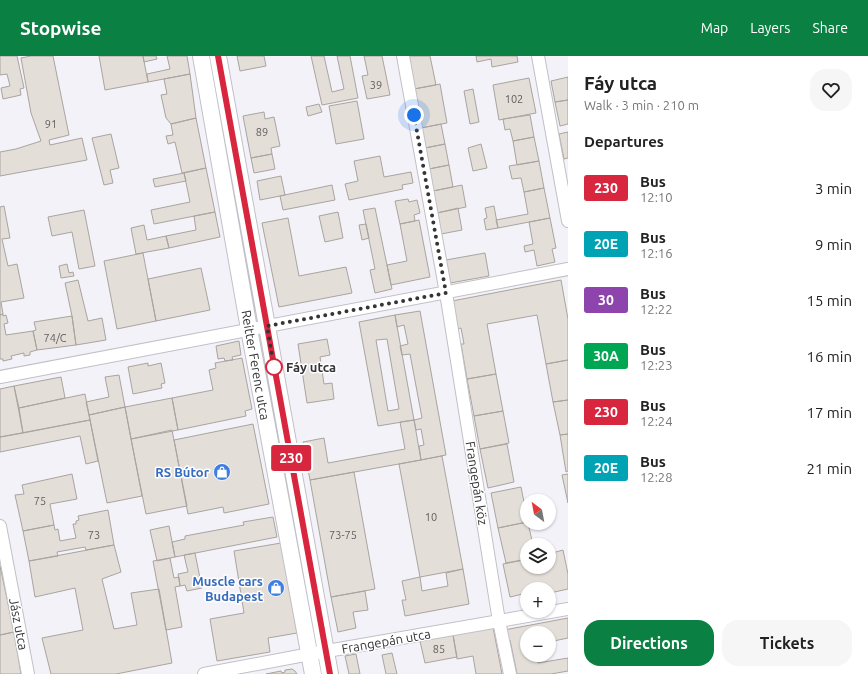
<!DOCTYPE html>
<meta charset="utf-8">
<style>
:root{--surface:#fff;--page:#f6f6f6;--text:#222;--muted:#767676;--accent:#0b8043}
body{margin:0;font-family:Ubuntu,sans-serif;background:var(--page);color:var(--text);height:100vh;display:flex;flex-direction:column;font-size:15px;white-space:nowrap}
*{box-sizing:border-box;margin:0}
p{font-size:13px;color:var(--muted)}
.icon{flex:none;width:22px;height:22px;fill:none;stroke:currentColor;stroke-width:2;stroke-linecap:round;stroke-linejoin:round}
.map{position:relative;flex:1;overflow:hidden}
.drawer{display:flex;flex-direction:column;background:var(--surface);width:300px}
.drawer>*{flex:none}
.badge{padding:0 8px;border-radius:3px;font-size:14px;line-height:26px}
.needle{width:26px;rotate:328deg}
.tools{position:absolute;left:520px;top:438px;display:grid;gap:8px}
.tools a{display:grid;place-items:center;width:36px;height:36px;border-radius:50%;background:var(--surface);box-shadow:0 1px 3px #0004;font-size:20px}
.you{position:absolute;width:20px;height:20px;margin:-10px;border:3px solid #fff;border-radius:50%;background:#1a73e8;box-shadow:0 0 0 6px #1a73e833}
.map>.badge{position:absolute;translate:-50% -50%;box-shadow:0 0 0 2px #fff}
h2{padding:0 16px;font-size:15px;line-height:36px}
.round{display:grid;place-items:center;flex:none;width:42px;height:42px;border-radius:16px;background:var(--page)}
.headline{display:flex;align-items:center;justify-content:space-between;height:68px;padding:0 16px}
h1{font-size:19px;font-weight:600;line-height:30px}
.primary-button{display:flex;gap:8px;margin-top:auto;padding:8px 16px}
.primary-button a{flex:1;height:46px;border-radius:16px;background:var(--accent);color:#fff;font-size:16px;font-weight:600;line-height:46px;text-align:center}
.primary-button a+a{background:var(--page);color:var(--text)}
ul{padding:0;list-style:none}
li{display:flex;align-items:center;gap:12px;height:56px;padding:0 16px}
li div{flex:1}
li b{display:block;font-size:15px}
li em{font-style:normal}
li .badge{min-width:44px;font-weight:700;text-align:center}
header{display:flex;align-items:center;gap:24px;box-sizing:border-box;height:56px;padding:0 20px;background:var(--accent);color:#fff}
header strong{font-size:19px}
nav{display:flex;gap:22px;margin-inline-start:auto;font-size:14px}
main{display:flex;flex:1;min-height:0}
.map>svg:first-child{display:block}
</style>
<header>
<strong>Stopwise</strong>
<nav><a>Map</a><a>Layers</a><a>Share</a></nav>
</header>
<main>
<div class="map">
<svg width="568" height="618" viewBox="0 0 568 618">
<rect width="100%" height="100%" fill="#f4f2f9"/>
<path fill="#e3ded8" stroke="#a9a49f" fill-rule="evenodd" d="M0,0h17l7,32 -4,1 1,6 -18,4 -2,-11 9,-2 -3,-12 -7,1z
M31,0h22l16,79 -20,5 1,5 32,-7 5,22 -87,16v-24l16,-3 25,-8 -10,-28 -10,-55z
M99,0h44l5,26 -43,8z
M143,0h13l1,3 -13,3z
M167,0h20l3,18 -42,8 -1,-8 23,-5z
M237,0h27l2,10 -26,5z
M311,0h13l8,36 12,-3 -7,-33h13l8,42 -36,7z
M364,0h18l8,39 -23,4 -5,-23 6,-1z
M408,0h22l6,29 -22,4z
M476,0h41l1,6 -26,5 -1,-8 -14,3z
M190,18l6,44 -25,6 -5,-6 -5,-23 6,-1 -3,-15z
M568,21v23l-13,2 -4,-21z
M529,22l7,35 -37,7 -6,-35z
M440,28l7,39 -26,5 -7,-39z
M473,33l6,33 -9,2 -6,-33z
M568,44v24l-8,2 -5,-24z
M357,45l7,38 -28,5 -7,-38z
M319,48l3,8 -14,4 -2,-9z
M264,56l1,7 9,-2 6,29 -9,2 1,6 -21,4 -8,-42z
M530,59l4,22 -21,4 -3,-12 -5,1 -2,-11z
M196,62l10,50 -24,5 -7,-31 -7,2 -2,-8 7,-1 -2,-11z
M441,68l4,20 -20,4 -4,-20z
M568,76v26l-4,1 -5,-25z
M111,78l8,34 -9,2 3,13 -9,2 -12,-47z
M534,81l5,24 -22,4 -4,-24z
M445,88l4,21 -20,4 -4,-21z
M481,88l6,24 -14,3 -5,-23z
M272,98l3,15 -21,4 -3,-15z
M380,100l4,21 27,-5 2,11 -11,2 1,4 -54,11 -4,-16 13,-3 -4,-20z
M539,105l5,27 -20,4 -3,-14 -9,1 -3,-13z
M449,109l4,22 -20,4 -4,-22z
M206,112l9,44 -61,12 -3,-14 39,-8 -6,-29z
M184,117l2,8 -31,6 -2,-8z
M281,120l4,19 -25,5 -3,-19z
M332,129l3,15 -52,10 -3,-14z
M462,129l4,22 -29,6 -4,-22z
M544,132l6,30 -52,10 -2,-8 32,-6 -4,-22z
M408,143l1,3 8,-2 3,13 -6,2 1,6 -15,3 -5,-23z
M4,150l6,32 -8,1 6,27 9,-2 7,34 -23,4 2,12 -3,1v-108z
M494,150l4,22 -12,2 -2,-11 3,-1 -2,-10z
M375,152l17,81 -17,4 -5,-23 5,-1 -12,-59z
M458,152l4,22 -21,4 -4,-21z
M84,154l11,56 -16,3 -7,-37 -20,4 -4,-19z
M215,156l5,25 -51,11 -3,-12 30,-6 -2,-14z
M338,156l5,26 -18,4 -6,-26z
M288,162l11,58 47,-9 6,26 -73,14 -17,-84z
M550,162l6,30 -4,1 3,13 -18,4 -3,-16 -9,2 -1,-6 9,-2 -4,-22z
M419,164l11,57 -39,8 -4,-20 20,-4 -7,-37z
M366,168l3,14 -7,2 -3,-15z
M144,169l3,15 19,-4 3,12 -33,6 -5,-26z
M143,197l13,68 -39,8 -13,-68z
M485,197l4,23 -39,7 -4,-23z
M67,208l2,9 4,-1 1,4 -13,2 -2,-12z
M201,212l9,42 -54,11 -8,-42z
M78,224l10,41 14,-3 4,22 -30,5 -4,-29 -7,-33z
M561,224l7,39v41l-22,4 -9,-49 -50,9 9,50 -29,5 -6,-35h3l-3,-16 -4,1 -5,-28z
M420,255l26,144 -25,5 -2,-14 5,-1 -3,-16 -5,1 -2,-10 8,-2 -12,-64 -8,1 -2,-9 8,-2 -4,-19 -7,2 -2,-12z
M3,258v2l3,-1 2,8 -4,1 2,11 27,-4 4,19 -7,2v3l-6,1v-3l-13,3 1,3 -9,2v-2h-3v-44z
M395,259l19,105 -36,6 -19,-104zM387,283l12,70 -11,2 -12,-71z
M72,260l4,29 -39,5 -4,-19 3,-1 -2,-8z
M327,283l3,16 -10,2 4,27 8,-1 2,16 -27,4 -9,-59z
M239,285l2,14 -9,2 1,3 -8,1 -1,-3 -6,1 -2,-13z
M242,302l10,51 -7,2 1,5 -68,14 -6,-32 41,-8 -4,-20 7,-2 -1,-5z
M568,304v40l-15,2 -7,-38z
M148,307v3l13,-3 4,20 -4,1 1,4 -29,6 -5,-27z
M496,318l7,37 -29,5 -7,-37z
M119,319l6,32 -36,8 -3,-13 23,-5 -4,-20z
M61,321l4,21 -46,10 -5,-22z
M14,330l9,47 -23,4v-48z
M85,338l5,26 -67,13 -4,-25z
M172,342l6,32 -47,9 -6,-32z
M568,344v34l-8,1 -7,-33z
M125,351l17,89 -35,7 -18,-88z
M503,355l6,32 -29,6 -6,-33z
M90,364l8,41 -12,3 -6,-28 -80,16v-15z
M414,364l7,40 -111,20 -7,-38 21,-4 4,25 77,-14 -5,-27z
M253,368l16,80 -45,9 -1,-6 -35,7 -14,-74z
M172,374l15,76 -41,8 -15,-75z
M568,378v37l-2,1 -6,-37z
M507,388l7,38 -26,6 -8,-39z
M442,400l21,113 -43,8 -21,-113z
M354,416l21,117 -44,8 -21,-117z
M72,418l5,25 -27,5 4,21 -31,6 -8,-36 9,-1 -2,-9z
M568,418v29l-6,-28z
M521,431l6,30v5l-29,6 -7,-35z
M108,454l6,35 -28,5 -1,-3 -28,5 1,4 -29,5 -6,-30 31,-6 1,5 3,-1 2,12 16,-3 -3,-14h3v-3l3,-1 -1,-4z
M273,461l4,20 -102,20 -3,-15 13,-3v-3l59,-11 -1,-3z
M527,466v1h1l5,22h-6v14l-21,4 -8,-35z
M169,470l6,31 -18,4 -7,-31z
M281,487l16,90 -29,5 2,14 -53,9 -7,-42 34,-6 -10,-62z
M114,489l7,27 -19,7 12,50 23,-4 -6,-32 28,-4 13,74 -56,11h-65l-9,-36 41,-8 -8,-42 -40,9 -6,-36z
M563,494l5,24v15l-18,4 -1,-5 -4,1h-18v4l-17,4 -7,-33 21,-4 1,2h2v5h22v-13z
M195,497l7,35 -15,3 -2,-6 -5,1 -2,-12 10,-2 -4,-17z
M170,502l4,20 5,-1 1,9 -5,1 7,40 -16,3 -13,-69z
M0,510l14,66 -14,3z
M463,513l6,35 -64,12 -3,-16h4l-4,-19 18,-4 2,14 26,-5 -2,-13z
M365,535l3,19 -15,2 3,16 -18,4 -7,-35z
M568,562v20l-19,4v-9h-22v22h10l1,8 30,-5v13l-17,3h-34l-7,-34 -4,1 -2,-11z
M493,571l9,47h-26l-3,-18 -16,3 -4,-24z
M14,576l7,42h-21v-39z
M453,579l4,22 -32,6 -5,-22z
M392,597l5,21h-11l-4,-19z
M356,598l4,20h-11l-4,-18z
M292,613l3,2 2,3h-31l15,-3 1,2 3,-1v-2z"/>
<g fill="none" stroke-linecap="round" stroke-linejoin="round">
<g stroke="#c2c0c7" stroke-width="14">
<path id="street" d="M403,0l43,237 53,328 11,53
M538,0l30,165
M0,321l568,-108
M0,470l28,148
M204,618l106,-20 258,-45"/>
</g>
<g stroke="#c2c0c7" stroke-width="18">
<path id="secondary" d="M201,0l48,273 64,345
M218,0l112,618"/>
</g>
<use href="#street" stroke="#fff" stroke-width="12"/>
<use href="#secondary" stroke="#fff" stroke-width="16"/>
</g>
<g fill="none" stroke-linecap="round" stroke-linejoin="round">
<g stroke="#fff" stroke-width="9">
<path id="line" d="M218,0l112,618"/>
</g>
<use href="#line" stroke="#d7263d" stroke-width="6"/>
<path stroke="#353437" stroke-width="4" stroke-dasharray="0 7.2" d="M274,311l-7,-41 179,-33 -32,-178"/>
</g>
<defs>
<g id="shop-disc" transform="scale(0.9)"><circle r="9.5" fill="#3f7fe0" stroke="#fff"/><path d="M-5-2.5h2.3a2.7 3.5 0 0 1 5.4 0H5L5.5 6h-11ZM-1.5-2.5h3a1.5 2.3 0 0 0-3 0Z" fill="#fff"/></g>
</defs>
<g fill-rule="evenodd">
<use href="#shop-disc" x="222" y="416"/>
<use href="#shop-disc" x="276" y="532"/>
</g>
<circle fill="#fff" stroke="#d7263d" stroke-width="2" cx="274" cy="311" r="8"/>
<g text-anchor="middle" stroke-width="3" stroke-linejoin="round" paint-order="stroke">
<g font-size="11" fill="#605e5f">
<text x="376" y="33">39</text>
<text x="514" y="47">102</text>
<text x="51" y="72">91</text>
<text x="262" y="80">89</text>
<text x="55" y="286">74/C</text>
<text x="40" y="449">75</text>
<text x="431" y="465">10</text>
<text x="94" y="483">73</text>
<text x="343" y="483">73-75</text>
<text x="439" y="597">85</text>
</g>
<g font-size="13" fill="#353437" stroke="#fff">
<text transform="translate(256 309) rotate(80)" y="5">Reitter Ferenc utca</text>
<text transform="translate(477 427) rotate(81)" y="5">Frangepán köz</text>
<text transform="translate(19 568) rotate(79)" y="5">Jász utca</text>
<text transform="translate(386 585) rotate(-10)" y="5">Frangepán utca</text>
</g>
<g font-size="13" font-weight="bold" fill="#353437" stroke="#fff" text-anchor="start">
<text x="286" y="316">Fáy utca</text>
</g>
<g font-size="13" font-weight="bold" fill="#366cbe" stroke="#fff" text-anchor="end">
<text x="209" y="421">RS Bútor</text>
<text x="263" y="530">Muscle cars<tspan x="263" dy="15">Budapest</tspan></text>
</g>
</g>
</svg>
<div class="tools">
<a><svg class="needle" viewBox="-14 -14 28 28"><path d="M0-13l5 13h-10z" fill="#e53935"/><path d="M0 13l5-13h-10z" fill="#767676"/></svg></a>
<a><svg class="icon" aria-label="layers" viewBox="0 0 24 24"><path d="M12 4l9 5-9 5-9-5zM3 14l9 5 9-5"/></svg></a>
<a>+</a>
<a>−</a>
</div>
<div class="you" style="left:414px;top:59px"></div>
<b class="badge" style="left:291px;top:402px;background:#d7263d;color:#fff">230</b>
</div>
<section class="drawer">
<div class="headline"><div><h1>Fáy utca</h1><p>Walk · 3 min · 210 m</p></div><a class="round"><svg class="icon" aria-label="heart" viewBox="0 0 24 24"><path d="M12 20l-8-8c-3-5 5-10 8-4 3-6 11-1 8 4z"/></svg></a></div>
<h2>Departures</h2>
<ul>
<li><span class="badge" style="background:#d7263d;color:#fff">230</span><div><b>Bus</b><p>12:10</p></div><em>3 min</em></li>
<li><span class="badge" style="background:#00a3b4;color:#fff">20E</span><div><b>Bus</b><p>12:16</p></div><em>9 min</em></li>
<li><span class="badge" style="background:#8e44ad;color:#fff">30</span><div><b>Bus</b><p>12:22</p></div><em>15 min</em></li>
<li><span class="badge" style="background:#00a651;color:#fff">30A</span><div><b>Bus</b><p>12:23</p></div><em>16 min</em></li>
<li><span class="badge" style="background:#d7263d;color:#fff">230</span><div><b>Bus</b><p>12:24</p></div><em>17 min</em></li>
<li><span class="badge" style="background:#00a3b4;color:#fff">20E</span><div><b>Bus</b><p>12:28</p></div><em>21 min</em></li>
</ul>
<div class="primary-button"><a>Directions</a><a>Tickets</a></div>
</section>
</main>
